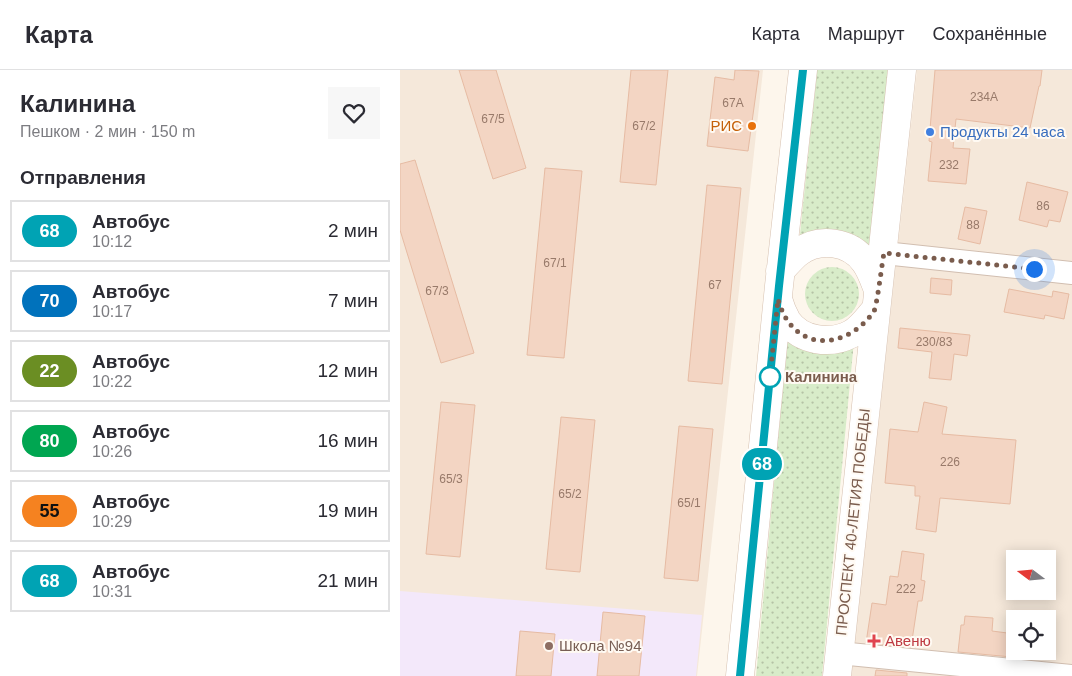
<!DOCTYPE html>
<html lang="ru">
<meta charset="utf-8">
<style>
:root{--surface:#fff;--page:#f7f7f7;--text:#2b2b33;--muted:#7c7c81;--line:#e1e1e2}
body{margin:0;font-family:Arial,sans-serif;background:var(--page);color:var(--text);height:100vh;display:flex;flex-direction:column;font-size:19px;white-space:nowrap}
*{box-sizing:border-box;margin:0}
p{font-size:16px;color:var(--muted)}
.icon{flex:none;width:28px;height:28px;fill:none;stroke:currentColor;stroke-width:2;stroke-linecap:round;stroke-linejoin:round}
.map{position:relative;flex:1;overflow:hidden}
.sheet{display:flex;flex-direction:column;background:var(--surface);width:400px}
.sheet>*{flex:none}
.badge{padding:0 10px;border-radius:16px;font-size:18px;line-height:32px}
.needle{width:32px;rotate:286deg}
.tools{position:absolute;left:606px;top:480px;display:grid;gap:10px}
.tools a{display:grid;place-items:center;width:50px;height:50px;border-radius:0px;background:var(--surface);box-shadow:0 2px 12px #0003;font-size:25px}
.you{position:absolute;width:25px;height:25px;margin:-12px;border:4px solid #fff;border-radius:50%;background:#1a73e8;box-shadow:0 0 0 8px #1a73e833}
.map>.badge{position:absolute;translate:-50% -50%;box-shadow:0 0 0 2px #fff}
h2{padding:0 20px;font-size:19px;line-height:45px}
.round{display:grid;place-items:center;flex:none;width:52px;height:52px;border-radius:0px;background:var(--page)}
.summary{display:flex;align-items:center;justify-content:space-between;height:85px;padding:0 20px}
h1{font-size:24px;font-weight:800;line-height:38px}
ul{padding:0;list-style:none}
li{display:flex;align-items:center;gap:15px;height:62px;margin:0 10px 8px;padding:0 10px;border:2px solid var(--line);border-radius:0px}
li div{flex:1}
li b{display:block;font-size:19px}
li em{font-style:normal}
li .badge{min-width:55px;font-weight:700;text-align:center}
header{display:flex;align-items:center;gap:30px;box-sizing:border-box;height:70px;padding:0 25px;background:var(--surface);border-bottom:1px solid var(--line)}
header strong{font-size:24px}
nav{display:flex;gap:28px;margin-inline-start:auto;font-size:18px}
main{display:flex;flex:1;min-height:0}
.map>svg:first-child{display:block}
</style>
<header>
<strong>Карта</strong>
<nav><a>Карта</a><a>Маршрут</a><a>Сохранённые</a></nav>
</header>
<main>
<section class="sheet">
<div class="summary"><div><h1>Калинина</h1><p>Пешком · 2 мин · 150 m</p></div><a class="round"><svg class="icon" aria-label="heart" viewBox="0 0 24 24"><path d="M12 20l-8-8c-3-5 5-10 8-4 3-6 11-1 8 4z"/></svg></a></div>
<h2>Отправления</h2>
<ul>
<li><span class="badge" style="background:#00a3b4;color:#fff">68</span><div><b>Автобус</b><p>10:12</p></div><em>2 мин</em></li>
<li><span class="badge" style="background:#0072bc;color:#fff">70</span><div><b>Автобус</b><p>10:17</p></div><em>7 мин</em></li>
<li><span class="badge" style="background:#6b8e23;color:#fff">22</span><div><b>Автобус</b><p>10:22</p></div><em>12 мин</em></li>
<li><span class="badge" style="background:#00a651;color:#fff">80</span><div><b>Автобус</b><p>10:26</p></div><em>16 мин</em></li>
<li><span class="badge" style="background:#f58220;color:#111">55</span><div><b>Автобус</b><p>10:29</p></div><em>19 мин</em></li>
<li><span class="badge" style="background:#00a3b4;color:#fff">68</span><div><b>Автобус</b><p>10:31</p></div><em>21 мин</em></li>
</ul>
</section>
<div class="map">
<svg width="672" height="606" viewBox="0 0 672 606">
<defs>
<pattern id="grass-dots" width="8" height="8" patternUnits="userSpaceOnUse" patternTransform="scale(1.25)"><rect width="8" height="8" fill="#d8ecc9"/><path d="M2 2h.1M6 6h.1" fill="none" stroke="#b4c2a5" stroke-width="1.8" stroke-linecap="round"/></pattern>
</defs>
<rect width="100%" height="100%" fill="#fdf6ec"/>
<path fill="#f5e8da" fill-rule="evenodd" d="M0,0h363l-66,606h-297z
M517,0h155v606h-221zM615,489h33v32h-33zM615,549h33v32h-33z"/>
<path fill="#f3e8fa" d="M0,521l302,24 -6,61h-296z"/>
<path fill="url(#grass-dots)" d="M417,0h73l-18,183 -73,-9z
M405 224a27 27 0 1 1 54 0a27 27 0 1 1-54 0Z
M388,263l66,8 -32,335h-66z"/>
<path fill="#f3d5c3" stroke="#e6bba3" d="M59,0h37l30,98 -33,11z
M231,0h37l-12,115 -36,-3z
M335,0l24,1 -11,80 -41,-5 8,-69 19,3z
M535,0h107l-2,16h-1l-9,42 -74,-9 -3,29 17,1 -4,35 -38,-3 4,-39 -3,-1z
M15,90l59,193 -33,10 -41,-133v-66z
M145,98l37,3 -18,187 -37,-3z
M627,112l41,10 -8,30 -11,-2 -2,7 -28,-7z
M307,115l34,3 -19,196 -34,-3z
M565,137l22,4 -7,33 -22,-5z
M531,208l21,2 -1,15 -21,-2z
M609,219l43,8 1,-6 16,3 -5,25 -19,-4 -1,4 -40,-7z
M500,258l70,7 -3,21 -13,-2 -3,26 -22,-2 3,-26 -34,-4z
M41,332l34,3 -15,152 -34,-3z
M524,332l23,5 -5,27 74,6 -6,64 -70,-6 -4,34 -20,-3 4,-33h-5v-10l-30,-3 5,-54 28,3z
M161,347l34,3 -15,152 -34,-3z
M279,356l34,3 -15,152 -34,-3z
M502,481l22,3 -3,26 4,1 -3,20h-4l-7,46 -45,-4 6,-40 14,2 4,-29 8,1z
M203,542l42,4 -6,60h-42z
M565,546l28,2 -1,13 23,3 -3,23 -54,-5 3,-27h3z
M120,561l35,3 -4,42h-35z
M476,600l31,3v3h-32z"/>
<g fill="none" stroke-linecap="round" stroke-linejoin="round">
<g stroke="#d1beb0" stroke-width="24">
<path id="minor" d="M484,183l188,20
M439,583l233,23"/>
</g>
<g stroke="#d6c0b0" stroke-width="29">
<path id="secondary" d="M380,201c6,-6 12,-14 19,-19 20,-15 51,-11 66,10 6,8 9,18 13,28
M378,229c2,7 5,15 9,22 14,20 43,24 64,13 10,-5 18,-17 25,-25
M340,606l39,-390 24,-216
M437,606l65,-606"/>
</g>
<use href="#minor" stroke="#fff" stroke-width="22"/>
<use href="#secondary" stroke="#fff" stroke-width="28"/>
</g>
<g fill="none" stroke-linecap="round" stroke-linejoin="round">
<g stroke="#fff" stroke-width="11">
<path id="line" d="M340,606l39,-390 24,-216"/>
</g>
<use href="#line" stroke="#00a3b4" stroke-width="8"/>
<path stroke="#7a5c4d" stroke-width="5" stroke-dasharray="0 9" d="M370,307l8,-78c2,7 5,15 9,21 24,35 67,21 87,-9 3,-5 8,-48 10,-58l150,16"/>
</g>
<circle fill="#e8710a" stroke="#fffaf3" stroke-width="2" cx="352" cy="56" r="5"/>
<circle fill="#3f7fe0" stroke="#fffaf3" stroke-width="2" cx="530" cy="62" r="5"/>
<circle fill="#fff" stroke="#00a3b4" stroke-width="2.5" cx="370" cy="307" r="10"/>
<path fill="#e0444e" stroke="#fffaf3" stroke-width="2" d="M471.5 563.5h5v5h5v5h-5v5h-5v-5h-5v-5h5z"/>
<circle fill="#8d6e63" stroke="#fffaf3" stroke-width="2" cx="149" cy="576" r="5"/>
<g text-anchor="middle" stroke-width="4" stroke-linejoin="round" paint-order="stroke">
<g font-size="12" fill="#987a6a">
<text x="584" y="31">234А</text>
<text x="333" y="37">67А</text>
<text x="93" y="53">67/5</text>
<text x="244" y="60">67/2</text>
<text x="549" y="99">232</text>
<text x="643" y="140">86</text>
<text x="573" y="159">88</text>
<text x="155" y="197">67/1</text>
<text x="315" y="219">67</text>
<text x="37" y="225">67/3</text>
<text x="534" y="276">230/83</text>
<text x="550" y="396">226</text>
<text x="51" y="413">65/3</text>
<text x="170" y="428">65/2</text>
<text x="289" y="437">65/1</text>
<text x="506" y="523">222</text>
</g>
<g font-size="15" fill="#c56008" stroke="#fffaf3" text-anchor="end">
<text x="342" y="61">РИС</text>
</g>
<g font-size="15" fill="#366cbe" stroke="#fffaf3" text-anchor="start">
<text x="540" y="67">Продукты 24 часа</text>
</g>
<g font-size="15" font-weight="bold" fill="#7a5c4d" stroke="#fffaf3" text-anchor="start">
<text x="385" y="312">Калинина</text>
</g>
<g font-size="15" fill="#7a5c4d" stroke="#fffaf3">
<text transform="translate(453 452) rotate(-84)" y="5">ПРОСПЕКТ 40-ЛЕТИЯ ПОБЕДЫ</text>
</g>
<g font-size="15" fill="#be3a42" stroke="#fffaf3" text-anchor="start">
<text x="485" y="576">Авеню</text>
</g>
<g font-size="15" fill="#785e54" stroke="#fffaf3" text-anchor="start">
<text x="159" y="581">Школа №94</text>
</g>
</g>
</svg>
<div class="tools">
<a><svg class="needle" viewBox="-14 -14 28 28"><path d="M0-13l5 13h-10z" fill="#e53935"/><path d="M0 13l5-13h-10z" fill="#7c7c81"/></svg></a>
<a><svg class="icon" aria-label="locate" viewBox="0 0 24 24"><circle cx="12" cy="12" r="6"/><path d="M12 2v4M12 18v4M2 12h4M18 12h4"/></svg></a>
</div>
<div class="you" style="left:634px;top:199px"></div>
<b class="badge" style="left:362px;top:394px;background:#00a3b4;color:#fff">68</b>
</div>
</main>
